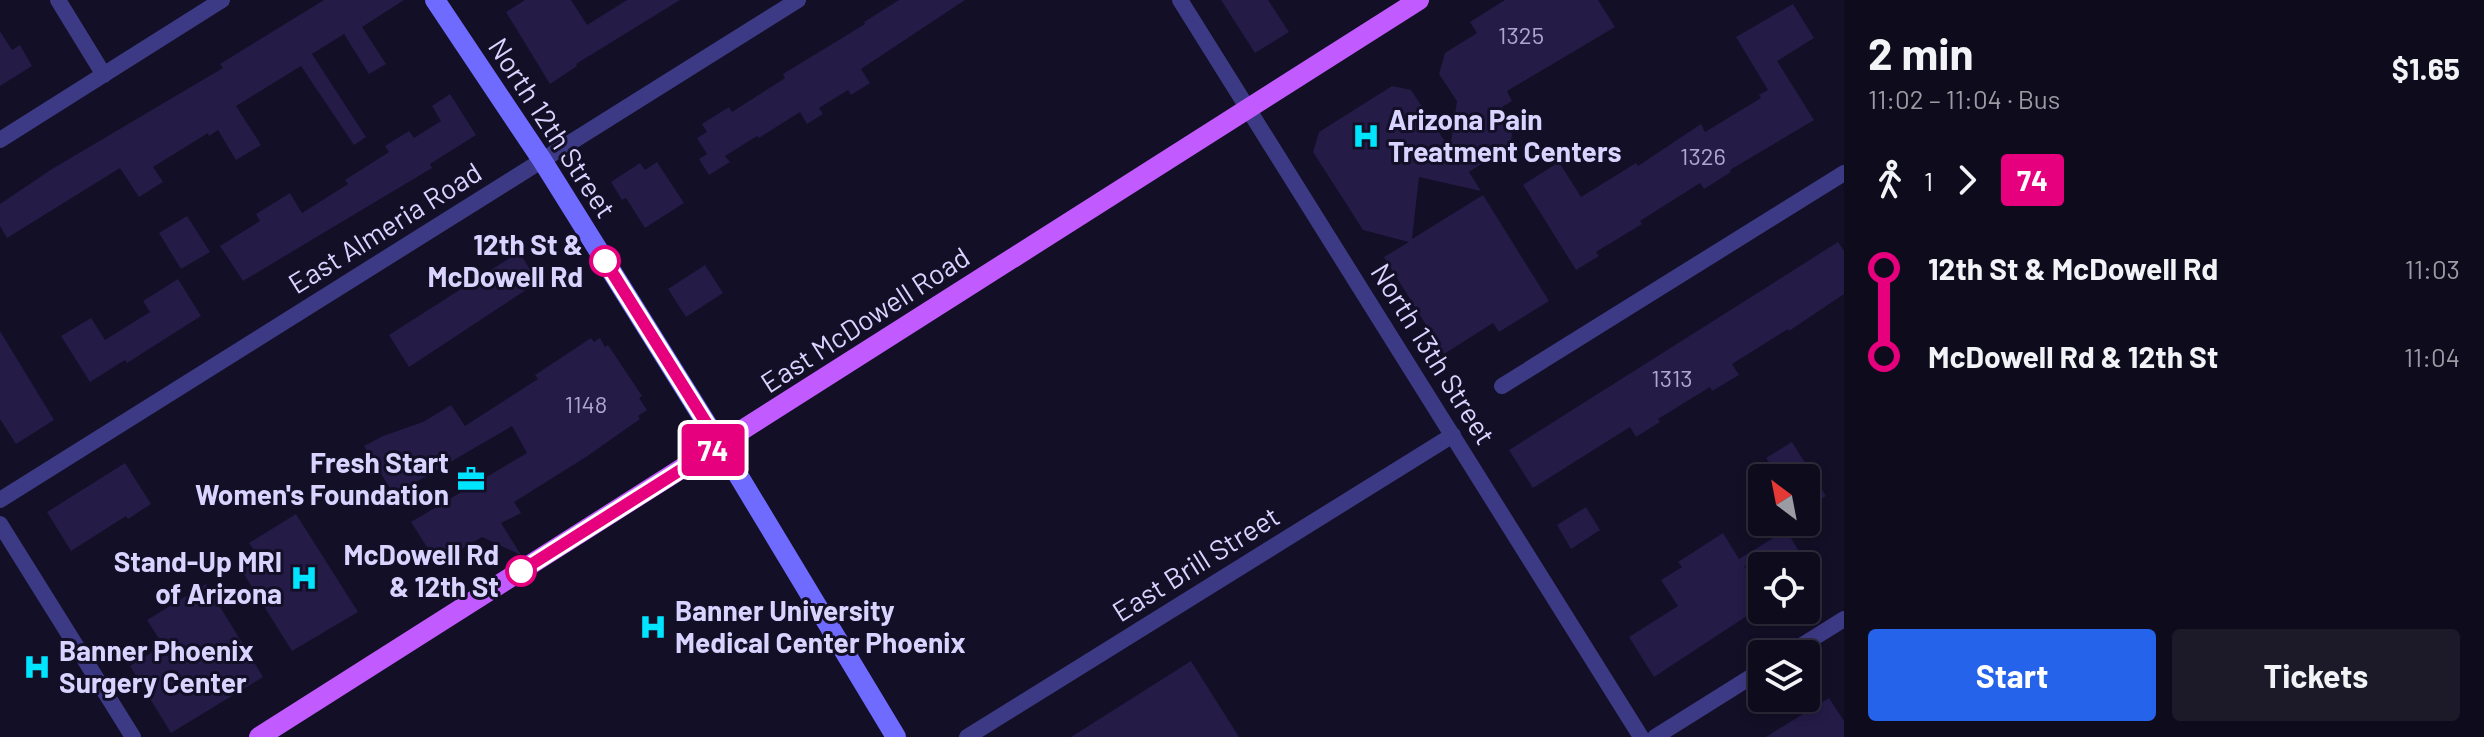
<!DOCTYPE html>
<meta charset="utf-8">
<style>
:root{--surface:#0e0b1c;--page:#1c1929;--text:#f1f3f6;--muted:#9b9ba3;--line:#2e2b3b;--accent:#2563eb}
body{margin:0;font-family:Barlow,sans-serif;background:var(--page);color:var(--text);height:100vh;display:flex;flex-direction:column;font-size:30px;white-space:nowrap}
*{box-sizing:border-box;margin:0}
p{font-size:26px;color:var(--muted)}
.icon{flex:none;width:44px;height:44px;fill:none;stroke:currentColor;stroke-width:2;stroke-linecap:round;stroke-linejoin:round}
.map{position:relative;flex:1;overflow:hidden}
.side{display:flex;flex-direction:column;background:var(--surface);width:640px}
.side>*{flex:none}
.badge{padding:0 16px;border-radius:6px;font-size:28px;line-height:52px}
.needle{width:52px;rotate:328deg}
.tools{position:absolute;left:1748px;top:464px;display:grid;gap:16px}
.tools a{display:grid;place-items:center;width:72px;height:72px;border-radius:8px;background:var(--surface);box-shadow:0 4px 12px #0003,0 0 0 2px var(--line);font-size:40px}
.map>.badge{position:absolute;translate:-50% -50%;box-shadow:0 0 0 4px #fff}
.legs{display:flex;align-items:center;gap:12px;height:88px;padding:0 24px;font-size:26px}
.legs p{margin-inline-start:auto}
.headline{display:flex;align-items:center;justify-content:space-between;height:136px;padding:0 24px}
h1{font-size:44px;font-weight:700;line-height:60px}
.action{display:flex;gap:16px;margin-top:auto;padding:16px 24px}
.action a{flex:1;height:92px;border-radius:8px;background:var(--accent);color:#fff;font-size:32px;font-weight:700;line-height:92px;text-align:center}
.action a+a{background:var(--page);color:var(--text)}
ul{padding:0 24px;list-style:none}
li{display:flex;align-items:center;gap:28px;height:88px;font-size:30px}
li i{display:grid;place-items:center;width:12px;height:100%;margin:0 10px;background:currentColor}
li i::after{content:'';width:20px;height:20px;margin:-10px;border:6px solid;border-radius:50%;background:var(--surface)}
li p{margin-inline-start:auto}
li:first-child i{background:linear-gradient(#0000 50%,currentColor 0)}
li:last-child i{background:linear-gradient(currentColor 50%,#0000 0)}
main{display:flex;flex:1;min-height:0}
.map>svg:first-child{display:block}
</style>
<main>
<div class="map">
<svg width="1844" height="737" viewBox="0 0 1844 737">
<rect width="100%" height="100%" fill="#130f26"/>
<path fill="#241b47" d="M324,0h80l-42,27 24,37 -17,10 -25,-40 -32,20 54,83 -12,8 -53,-79 -65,40 25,39 -25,15 -18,-30 -9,6 -1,-3 -55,34 10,15 -24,15 -19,-29 -113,70 -7,-12v-22l52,-35 171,-101 -3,-4z
M525,0h46l16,25 40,-25h53l-104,64 1,2 -27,18 -44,-72z
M899,0h66l-104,69 9,14 -19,12 -3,-5 -29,18 4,6 -16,10 -7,-12 -41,26 -2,-2 -32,20 5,6 -21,13 -10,-16 8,-5 -10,-16 10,-6 -5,-8 27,-17 3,5 53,-34 -2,-4 82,-50 -1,-2z
M1221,0h47l21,32 -34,21z
M1505,0h93l17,27 -108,64 5,10 -10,6 12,17 -4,21 -41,27 12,19 -62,-14 -7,62 71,-44 66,106 -50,31 -6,-9 -49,31 -60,-97 25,-15 -46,-12 -50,-78 6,-20 73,-46 19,4 39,59 7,-48 -18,-27 6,-21 32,-20 -7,-11z
M1793,4l21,34 -37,23 37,59 -84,50 1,2 -27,17 -4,-6 -60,38 2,3 -46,28 3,4 -23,14 -53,-85 36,-23 22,35 55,-34 2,3 63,-42 4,8 56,-34 -2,-3 9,-5 -32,-53z
M0,31l12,19 8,-5 12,21 -32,20z
M450,94l26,41 -46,29 2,4 -189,113 -23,-35 40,-25 -4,-7 34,-21 12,20 46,-29 -3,-4 44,-28 -4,-6 24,-15 5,7 27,-17 -9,-15z
M657,162l27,41 -39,25 -19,-30 -4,2 -11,-18 29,-19 5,7z
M187,216l23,36 -29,17 -22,-36z
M1838,242l6,9v43l-55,37 -1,-2 -56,35 7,11 -27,16 -2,-4 -52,32 2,3 -24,15 -6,-10 -97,61 -24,-38z
M519,252l19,30 -129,85 -20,-32z
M705,265l18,28 -37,24 -18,-28z
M178,279l23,37 -74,47 -2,-3 -35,22 -29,-46 30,-18 14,22 45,-28 -7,-11z
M0,331l54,89 -38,24 -16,-25z
M591,338l3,4 6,-4 5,9 3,-2 34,51 -3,2 8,12 -9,6 2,3 -54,38 -72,45 7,11 -20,10 20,32 -39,-18 -39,23 -4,-8 -7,3 -21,-33 116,-69 -15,-27 -118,69 -30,-49 19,-10 40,-14 28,-17 14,21 73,-47 -3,-4z
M1792,442l34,54 -20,12v-30h-27l-13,-20z
M125,463l26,41 -23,15 -2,-3 -55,35 -24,-39z
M1586,507l14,23 -29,19 -14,-24z
M296,514l62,98 -66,39 -52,-83 18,-12 -9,-13z
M1786,530l22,36h-64l18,29v11l-108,71 -25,-40 49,-31 -17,-26 21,-13 -4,-5 45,-29 16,26z
M206,584l57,93 -92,56 -41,-67 33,-21 -16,-25z
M1191,661l48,76h-168z
M1829,698l15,23v16h-78z"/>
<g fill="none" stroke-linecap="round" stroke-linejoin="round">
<path stroke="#3d3a85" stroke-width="16" d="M58,0l46,75
M1180,0l461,737
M0,140l222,-140
M1502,386l342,-213
M0,500l798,-500
M0,524l133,213
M1788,654l56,-35
M967,737l486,-302
M1655,737l107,-67"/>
<path stroke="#6f6bff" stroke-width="20" d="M435,0l107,160 178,285 176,292"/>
<path stroke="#c25bff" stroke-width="20" d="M259,737l1160,-737"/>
</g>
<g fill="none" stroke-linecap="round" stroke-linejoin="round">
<g stroke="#fff" stroke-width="18">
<path id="line-1" d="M521,571l199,-126 -115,-184"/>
</g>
<use href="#line-1" stroke="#e6007e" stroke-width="12"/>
</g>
<defs>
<g id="hospital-bare" transform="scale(2.16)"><path d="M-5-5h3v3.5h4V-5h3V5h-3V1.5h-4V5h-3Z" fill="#00e5ff" stroke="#130f26" stroke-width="2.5" paint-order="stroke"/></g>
<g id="office-bare" transform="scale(2.16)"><path d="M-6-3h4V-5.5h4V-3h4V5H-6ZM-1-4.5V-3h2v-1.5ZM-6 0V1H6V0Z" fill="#00e5ff" stroke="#130f26" stroke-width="2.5" paint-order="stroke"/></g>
</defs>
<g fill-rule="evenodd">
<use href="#hospital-bare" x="1366" y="136"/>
<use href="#office-bare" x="471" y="479"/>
<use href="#hospital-bare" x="304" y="578"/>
<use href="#hospital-bare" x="653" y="627"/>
<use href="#hospital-bare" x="37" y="667"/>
</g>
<g fill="#fff" stroke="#e6007e" stroke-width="4">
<circle cx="605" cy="261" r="14"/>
<circle cx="521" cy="571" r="14"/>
</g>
<g text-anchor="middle" stroke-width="6" stroke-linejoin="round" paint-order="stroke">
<g font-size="24" fill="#aca6d1">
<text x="1521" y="44">1325</text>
<text x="1703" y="165">1326</text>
<text x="1672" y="387">1313</text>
<text x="586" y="413">1148</text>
</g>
<g font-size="28" font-weight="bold" fill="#d9d4ff" stroke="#130f26" text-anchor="start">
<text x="1388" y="130">Arizona Pain<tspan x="1388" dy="32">Treatment Centers</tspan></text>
<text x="449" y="473" text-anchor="end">Fresh Start<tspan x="449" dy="32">Women's Foundation</tspan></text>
<text x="282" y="572" text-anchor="end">Stand-Up MRI<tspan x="282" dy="32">of Arizona</tspan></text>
<text x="675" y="621">Banner University<tspan x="675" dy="32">Medical Center Phoenix</tspan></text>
<text x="59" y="661">Banner Phoenix<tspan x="59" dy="32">Surgery Center</tspan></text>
</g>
<g font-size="28" fill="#d9d4ff" stroke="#130f26">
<text transform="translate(552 128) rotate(57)" y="10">North 12th Street</text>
<text transform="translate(385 228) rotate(-32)" y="10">East Almeria Road</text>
<text transform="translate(865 320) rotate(-33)" y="10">East McDowell Road</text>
<text transform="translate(1433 354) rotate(58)" y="10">North 13th Street</text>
<text transform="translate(1196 564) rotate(-32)" y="10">East Brill Street</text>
</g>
<g font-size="28" font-weight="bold" fill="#d9d4ff" stroke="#130f26" text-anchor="end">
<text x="583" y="255">12th St &amp;<tspan x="583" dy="32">McDowell Rd</tspan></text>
<text x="499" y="565">McDowell Rd<tspan x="499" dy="32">&amp; 12th St</tspan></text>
</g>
</g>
</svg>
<div class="tools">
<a><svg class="needle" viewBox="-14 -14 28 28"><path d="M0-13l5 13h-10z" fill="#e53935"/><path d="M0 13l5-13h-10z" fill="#9b9ba3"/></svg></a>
<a><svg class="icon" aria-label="locate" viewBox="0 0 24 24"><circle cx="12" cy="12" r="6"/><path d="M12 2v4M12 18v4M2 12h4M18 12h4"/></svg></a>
<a><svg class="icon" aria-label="layers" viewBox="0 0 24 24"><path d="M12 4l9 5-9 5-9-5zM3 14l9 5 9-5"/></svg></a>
</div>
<b class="badge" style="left:713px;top:450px;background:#e6007e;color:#fff">74</b>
</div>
<section class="side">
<div class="headline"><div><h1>2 min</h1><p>11:02 – 11:04 · Bus</p></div><b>$1.65</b></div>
<div class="legs"><svg class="icon" aria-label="walk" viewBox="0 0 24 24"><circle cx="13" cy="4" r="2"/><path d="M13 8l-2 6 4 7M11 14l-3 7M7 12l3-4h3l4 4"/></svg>1<svg class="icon" aria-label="forward" viewBox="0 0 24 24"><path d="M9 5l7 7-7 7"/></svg><b class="badge" style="background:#e6007e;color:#fff">74</b></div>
<ul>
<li><i style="color:#e6007e"></i><b>12th St &amp; McDowell Rd</b><p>11:03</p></li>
<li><i style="color:#e6007e"></i><b>McDowell Rd &amp; 12th St</b><p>11:04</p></li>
</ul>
<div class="action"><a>Start</a><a>Tickets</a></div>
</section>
</main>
